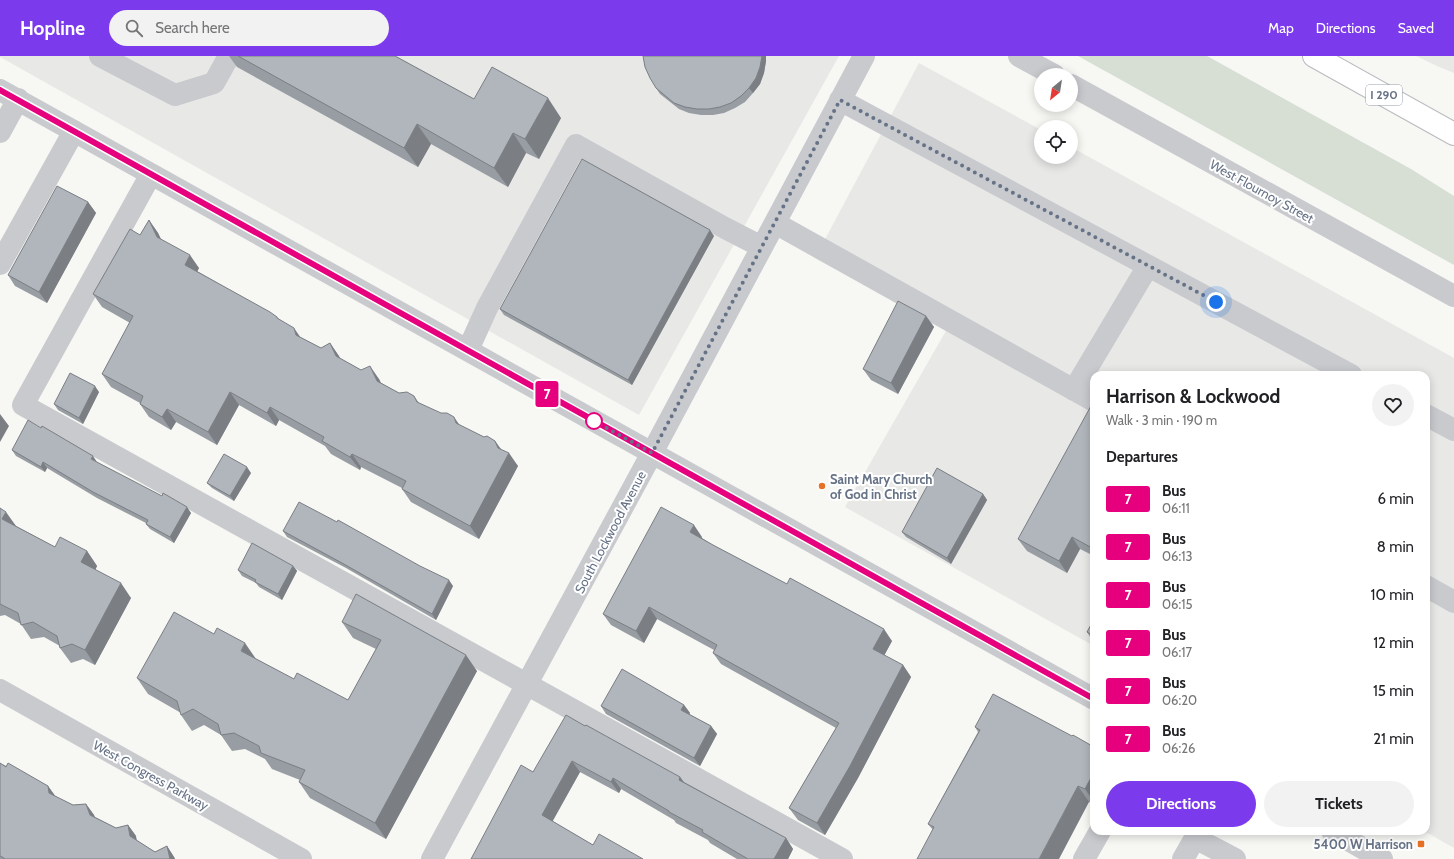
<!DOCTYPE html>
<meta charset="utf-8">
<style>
:root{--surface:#fff;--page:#f2f2f2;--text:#202124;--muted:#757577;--accent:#7c3aed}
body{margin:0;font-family:Cabin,sans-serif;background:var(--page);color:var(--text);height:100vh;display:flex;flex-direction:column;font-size:15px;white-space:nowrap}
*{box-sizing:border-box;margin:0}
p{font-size:13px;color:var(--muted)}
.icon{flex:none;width:22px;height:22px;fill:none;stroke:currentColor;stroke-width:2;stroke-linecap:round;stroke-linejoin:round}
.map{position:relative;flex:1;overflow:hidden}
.side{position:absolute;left:1090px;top:315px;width:340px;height:464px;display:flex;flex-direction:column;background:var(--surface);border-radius:12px;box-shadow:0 2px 10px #0003}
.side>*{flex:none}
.badge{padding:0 8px;border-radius:3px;font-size:14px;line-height:26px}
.needle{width:26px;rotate:210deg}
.controls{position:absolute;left:1034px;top:12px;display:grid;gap:8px}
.controls a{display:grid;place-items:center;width:44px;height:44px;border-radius:50%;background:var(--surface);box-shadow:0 2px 10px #0003;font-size:20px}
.you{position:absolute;width:20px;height:20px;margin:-10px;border:3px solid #fff;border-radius:50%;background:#1a73e8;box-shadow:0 0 0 6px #1a73e833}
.map>.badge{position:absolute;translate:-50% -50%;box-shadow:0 0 0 2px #fff}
h2{padding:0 16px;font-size:15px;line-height:36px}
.round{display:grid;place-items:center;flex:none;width:42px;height:42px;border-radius:21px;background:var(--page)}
.headline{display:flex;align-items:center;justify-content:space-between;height:68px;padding:0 16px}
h1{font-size:19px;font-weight:700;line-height:30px}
.button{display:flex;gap:8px;margin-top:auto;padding:8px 16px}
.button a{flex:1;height:46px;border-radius:24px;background:var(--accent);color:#fff;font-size:16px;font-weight:700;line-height:46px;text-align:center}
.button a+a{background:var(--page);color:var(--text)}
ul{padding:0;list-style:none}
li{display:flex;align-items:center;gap:12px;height:48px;padding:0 16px}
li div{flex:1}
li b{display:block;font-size:15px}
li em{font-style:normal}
li .badge{min-width:44px;font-weight:700;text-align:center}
header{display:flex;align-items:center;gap:24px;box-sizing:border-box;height:56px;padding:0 20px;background:var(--accent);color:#fff}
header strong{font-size:19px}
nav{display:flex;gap:22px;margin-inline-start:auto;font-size:14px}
.search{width:280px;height:36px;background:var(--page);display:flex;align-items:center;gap:10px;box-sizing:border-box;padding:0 14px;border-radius:22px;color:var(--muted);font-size:15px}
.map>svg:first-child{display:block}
</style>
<header>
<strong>Hopline</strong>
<div class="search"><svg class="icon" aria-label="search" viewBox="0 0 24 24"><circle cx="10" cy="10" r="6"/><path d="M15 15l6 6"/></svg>Search here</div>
<nav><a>Map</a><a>Directions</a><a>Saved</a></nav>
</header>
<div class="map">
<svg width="1454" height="803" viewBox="0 0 1454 803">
<rect width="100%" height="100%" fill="#f7f7f4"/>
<path fill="#e8e8e7" d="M0,0h839l-200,359 -639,-358z
M1416,0h38v17l-17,-7z
M919,7l122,67v27h30v-10l383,211v490l-30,-17h2v-456h-332v271l-249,-139 102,-178 -132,-71z"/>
<path fill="#d7dfd5" d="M1078,0h129l204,113 43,27v69z"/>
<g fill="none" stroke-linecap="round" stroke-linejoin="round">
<g stroke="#b8babe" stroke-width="24">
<path id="highway" d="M1314,0l140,78"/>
</g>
<path stroke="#c8cace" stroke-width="22" d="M100,0l75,39 39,-12 15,-27
M1019,0l35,19
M1071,29l383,211
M0,34l1094,609
M840,44l511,275
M0,76l18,-33
M151,118l-128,231 819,454
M775,167l319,178
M0,208l74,-133
M468,294l19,-42 89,-163 149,83 37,19
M1074,334l74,-124
M1426,359l28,15
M1426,530l28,16
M0,634l301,169
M1332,775l50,28
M1195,782l40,21
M432,803l220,-406 212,-397
M1084,803l16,-28
M1183,803l16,-28"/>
<use href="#highway" stroke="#fff" stroke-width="22"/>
</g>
<path fill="#979da2" d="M229,0h166l79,43 87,19 -22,41 -13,-6 -18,34 -77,-43 -13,23 -181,-100z
M766,5l-2,12 -4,11 -7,9 -8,9 -10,6 -11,5 -11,2h-12l-12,-2 -10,-4 -19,-15 -4,-6z
M88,146l8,11 -49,90 -32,-17 -7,-11z
M149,164l9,13 3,6 38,29 -2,3 80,46 2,2 22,19 20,10 9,-5 10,15 21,12 18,9 2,4 18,10 15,3 5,7 40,22 25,12 11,4 6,8 17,17 -39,73 -68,-37 -9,-13v-1l-41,-21 -1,3 -29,-16 -6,-8 -46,-26 -3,6 -37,-21 -22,40 -41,-23 -5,8 -22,-13 -9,-13v-1l-29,-16 -9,-13 28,-51 -28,-16 -9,-13 47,-59z
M714,180l-82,149 -128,-70 -4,-6z
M926,260l8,11 -36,67 -27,-14 -8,-11z
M99,336l-16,32 -25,-14 -4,-6z
M1094,349v151l-14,-7 -13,24 -40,-22 -9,-12z
M12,394l85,12 94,51 -17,30 -24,-14 -4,-5v-1l-49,-25 -50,-30 -2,4 -29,-16z
M251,417l-17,28 -22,-13 -5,-5z
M983,438l4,6 -36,64 -45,-27 -4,-5z
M0,452l16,18 39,21 32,4 10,15 -2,4 36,28 -36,67 -12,-6 -12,4 -11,-15v-2l-16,-9 -13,2 -10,-15 -16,-9 -5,1z
M283,475l170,55 -17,34 -90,-52 -59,-31z
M702,481v1l11,7 179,96 -8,15 19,9 8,12 -53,101 -33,57 -27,-15 -9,-12 47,-80 -115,-64 -8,-11 1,-3 -57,-31 -13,24 -33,-18 -8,-11z
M293,510l4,5 -15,29 -23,-13 -3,-4 -14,-7 -4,-6z
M1094,563v24l-7,-11z
M342,566l135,49 -91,168 -76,-41 -11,-16 1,-2 -28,-11 -7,-10 -20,-10 -13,2 -11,-16 -17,-10 -12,6 -11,-16v-2l-33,-19 -11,-16 119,-19 38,20 54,21 28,-51 -23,-11z
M684,649l6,8 -1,1 22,12 6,8 -17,32 -94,-52 -5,-8z
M585,670l95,51 4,5 102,56 7,11 -5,10h-51l-27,-16 -2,-3 -32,-17 -2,-3 -53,-31 -2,4 -39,-21 -28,49 41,24 50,14h-172l62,-87z
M975,671l119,20v57l-5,-2 -156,28 -5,-6 50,-92z
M0,707l48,23 7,10 18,9 13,-1 8,11 1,2 21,11 12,-3 8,11v4l19,12 12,-6 7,11 1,2h-175z"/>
<path fill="#7b7f84" d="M762,0h4v5l-2,12 -4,11 -7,9 -4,-5z
M548,42l13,20 -22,41 -14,-20z
M417,68l14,20 -13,23 -14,-19z
M513,77l13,20 -18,34 -14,-19z
M88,146l8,11 -49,90 -8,-11z
M149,164l9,13 8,17 -9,-13z
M710,174l4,6 -82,149 -4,-5z
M190,199l9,13 -5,10 -9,-13z
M926,260l8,11 -36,67 -7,-11z
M294,272l9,13 -7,-6z
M330,287l9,13 6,13 -9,-13z
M370,310l9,13 7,15 -9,-13z
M95,330l4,6 -16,32 -4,-6z
M230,336l9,13 -22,40 -9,-13z
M270,351l9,13 -3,6 -9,-13z
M167,353l9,13 -5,8 -9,-13z
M0,358l9,12 -9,16z
M454,361l9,13 -7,-7z
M495,385l9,13 5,-1 9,13 -39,73 -9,-13 28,-78z
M352,398l9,13 -1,3 -10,-13z
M93,400l4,6 -6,-3z
M43,406l4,6 -2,4 -4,-5z
M247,411l4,6 -17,28 -4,-5z
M983,438l4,6 -36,64 -4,-6z
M187,451l4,6 -17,30 -4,-6z
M6,456l10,14 -14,-7z
M694,469l8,12 -3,7 -9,-12z
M1072,481l8,12 -13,24 -8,-12z
M87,495l10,15 -5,11 -11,-15z
M293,510l4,5 -15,29 -4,-6z
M449,524l4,6 -17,34 -4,-6z
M121,527l10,15 -36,67 -10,-15z
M649,551l8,12 -13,24 -8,-12z
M884,573l8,12 -11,20 -8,-12z
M245,587l11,16 -15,-8z
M466,599l11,16 -91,168 -11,-16z
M903,609l8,12 -53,101 -33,57 -8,-12z
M684,649l6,8 -3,5 -6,-8z
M711,670l6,8 -17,32 -6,-8z
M572,705l8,11 -30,54 -8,-11z
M1094,716v30l-9,-13z
M680,721l8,11 -9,-8z
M613,722l8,11 -2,4 -8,-11z
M48,730l8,11 -7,-4z
M1078,730l11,16 -30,57h-20z
M86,748l8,11 3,11 -7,-11z
M128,769l8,11 2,11 -8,-11z
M786,782l7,11 -5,10h-14z
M167,790l7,11 1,2h-5z"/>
<path fill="#b0b6bc" stroke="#7b7f84" d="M238,0h157l79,43 18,-32 56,31 -23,41 -12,-6 -19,35 -77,-44 -13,24z
M643,0h119l-2,11 -4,11 -7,10 -8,8 -10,7 -11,4 -11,2h-12l-12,-2 -11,-4 -18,-15 -6,-10 -5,-11z
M582,103l128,71 -82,150 -128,-71z
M57,130l31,16 -49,90 -31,-17z
M149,164l8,17 33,18 -5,10 85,47 7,5v1l17,10 2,7 25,13 9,-5 6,13 25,14 9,-4 7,15 22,12 8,-1 7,4 3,6 24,11h6l7,4 2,6 28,14 3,-1 8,5 3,7 11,5 -39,73 -68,-37 4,-8 -54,-27 -2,3 -28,-16 2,-4 -54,-30 -3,6 -37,-21 -22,40 -41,-23 -5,8 -22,-13 3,-8 -41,-22 31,-58 -40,-22 37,-65 10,6z
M898,245l28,15 -35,67 -28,-14z
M70,317l25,13 -16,32 -25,-14z
M1092,348l2,1v144l-22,-12 -13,24 -41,-22z
M28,364l13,8 1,-2 51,30 -2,3 71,37 1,-3 24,14 -17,30 -24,-13 2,-4 -55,-28 -50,-30 -2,5 -29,-17z
M224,398l23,13 -17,29 -23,-13z
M937,412l46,26 -36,64 -45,-26z
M299,446l38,20 1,-2 82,46 29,14 -17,34 -90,-51 -59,-32z
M661,451l33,18 -4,7 23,13 74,39 3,-6 94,51 -11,20 30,16 -53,101 -33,57 -28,-15 50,-85 -126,-70 4,-8 -68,-38 -13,24 -33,-17z
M0,452l6,4 -4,7 53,28 5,-10 27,14 -6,11 40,21 -36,67 -13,-6 -12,4 -3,-12 -24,-14 -12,3 -3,-12 -18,-9z
M252,487l41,23 -15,28 -23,-12 1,-2 -18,-10z
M356,538l110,61 -91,168 -76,-41 6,-12 -44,-17 -2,-7 -25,-13 -13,2 -3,-11 -25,-15 -12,6 -4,-14 -40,-23 37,-66 40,22 3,-6 28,15 -4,8 53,28 3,-6 51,27 33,-60 -39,-18z
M1094,563v17l-7,-4z
M622,613l62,36 -3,5 30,16 -17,32 -93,-52z
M993,638l79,42 1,-1 21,12v25l-9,17 -7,-3 -39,73h-122l17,-32 -6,-3 52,-94 -5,-3z
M566,659l19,11 1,-1 94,52 -1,3 107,58 -12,21h-26l-46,-27 1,-2 -34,-18v-1l-56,-33 -2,4 -39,-21 -30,54 51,30 6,-11 44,25h-172l50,-94 12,7z
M0,707l6,4 2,-4 40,23 1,7 24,12 13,-1 4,11 26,13 12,-3 2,11 25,16 12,-6 3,13h-166v-1l-4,-2z"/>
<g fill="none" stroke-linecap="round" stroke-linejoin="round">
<g stroke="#fff" stroke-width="9">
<path id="line" d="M0,34l1094,609"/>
</g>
<use href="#line" stroke="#e6007e" stroke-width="6"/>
<path stroke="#667286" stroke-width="4" stroke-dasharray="0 7.2" d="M594,365l58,32 188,-353 376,202"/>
</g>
<circle fill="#fff" stroke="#e6007e" stroke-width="2" cx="594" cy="365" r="8"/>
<g fill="#e67225" stroke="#fff" stroke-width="1.5">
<circle cx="822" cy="430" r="4"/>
<rect x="1417" y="784" width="8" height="8" rx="2"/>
</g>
<g text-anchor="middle" stroke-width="4" stroke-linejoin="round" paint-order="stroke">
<rect fill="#fff" stroke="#949caa" stroke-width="1" x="1366" y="29" width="36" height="20" rx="3"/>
<g font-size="12" font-weight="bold" fill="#667286">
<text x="1384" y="43">I 290</text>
</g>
<g font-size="13" fill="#667286" stroke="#fff">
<text transform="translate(1262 135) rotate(29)" y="5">West Flournoy Street</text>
<text transform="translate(610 476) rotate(-62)" y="5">South Lockwood Avenue</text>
<text transform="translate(151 719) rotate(29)" y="5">West Congress Parkway</text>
</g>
<g font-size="13" font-weight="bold" fill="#667286" stroke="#fff" text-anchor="start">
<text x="830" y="428">Saint Mary Church<tspan x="830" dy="15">of God in Christ</tspan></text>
<text x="1413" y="793" text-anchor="end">5400 W Harrison</text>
</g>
</g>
</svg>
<div class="controls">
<a><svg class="needle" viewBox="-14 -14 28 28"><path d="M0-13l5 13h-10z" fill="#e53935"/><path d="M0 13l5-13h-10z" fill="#757577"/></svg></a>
<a><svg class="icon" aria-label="locate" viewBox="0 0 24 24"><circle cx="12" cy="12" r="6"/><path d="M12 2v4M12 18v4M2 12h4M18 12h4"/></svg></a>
</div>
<div class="you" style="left:1216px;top:246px"></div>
<b class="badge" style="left:547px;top:338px;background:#e6007e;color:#fff">7</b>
<section class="side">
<div class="headline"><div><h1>Harrison &amp; Lockwood</h1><p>Walk · 3 min · 190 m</p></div><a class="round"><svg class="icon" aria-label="heart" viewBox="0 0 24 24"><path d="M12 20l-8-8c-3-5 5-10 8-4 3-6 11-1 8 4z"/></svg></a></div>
<h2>Departures</h2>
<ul>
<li><span class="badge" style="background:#e6007e;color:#fff">7</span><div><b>Bus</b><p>06:11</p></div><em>6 min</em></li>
<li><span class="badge" style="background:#e6007e;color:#fff">7</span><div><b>Bus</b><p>06:13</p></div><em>8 min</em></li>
<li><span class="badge" style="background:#e6007e;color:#fff">7</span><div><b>Bus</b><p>06:15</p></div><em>10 min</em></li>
<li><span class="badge" style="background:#e6007e;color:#fff">7</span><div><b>Bus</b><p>06:17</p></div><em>12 min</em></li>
<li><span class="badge" style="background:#e6007e;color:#fff">7</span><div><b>Bus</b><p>06:20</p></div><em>15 min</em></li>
<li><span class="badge" style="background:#e6007e;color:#fff">7</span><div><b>Bus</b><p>06:26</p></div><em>21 min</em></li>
</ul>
<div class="button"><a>Directions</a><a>Tickets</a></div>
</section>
</div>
